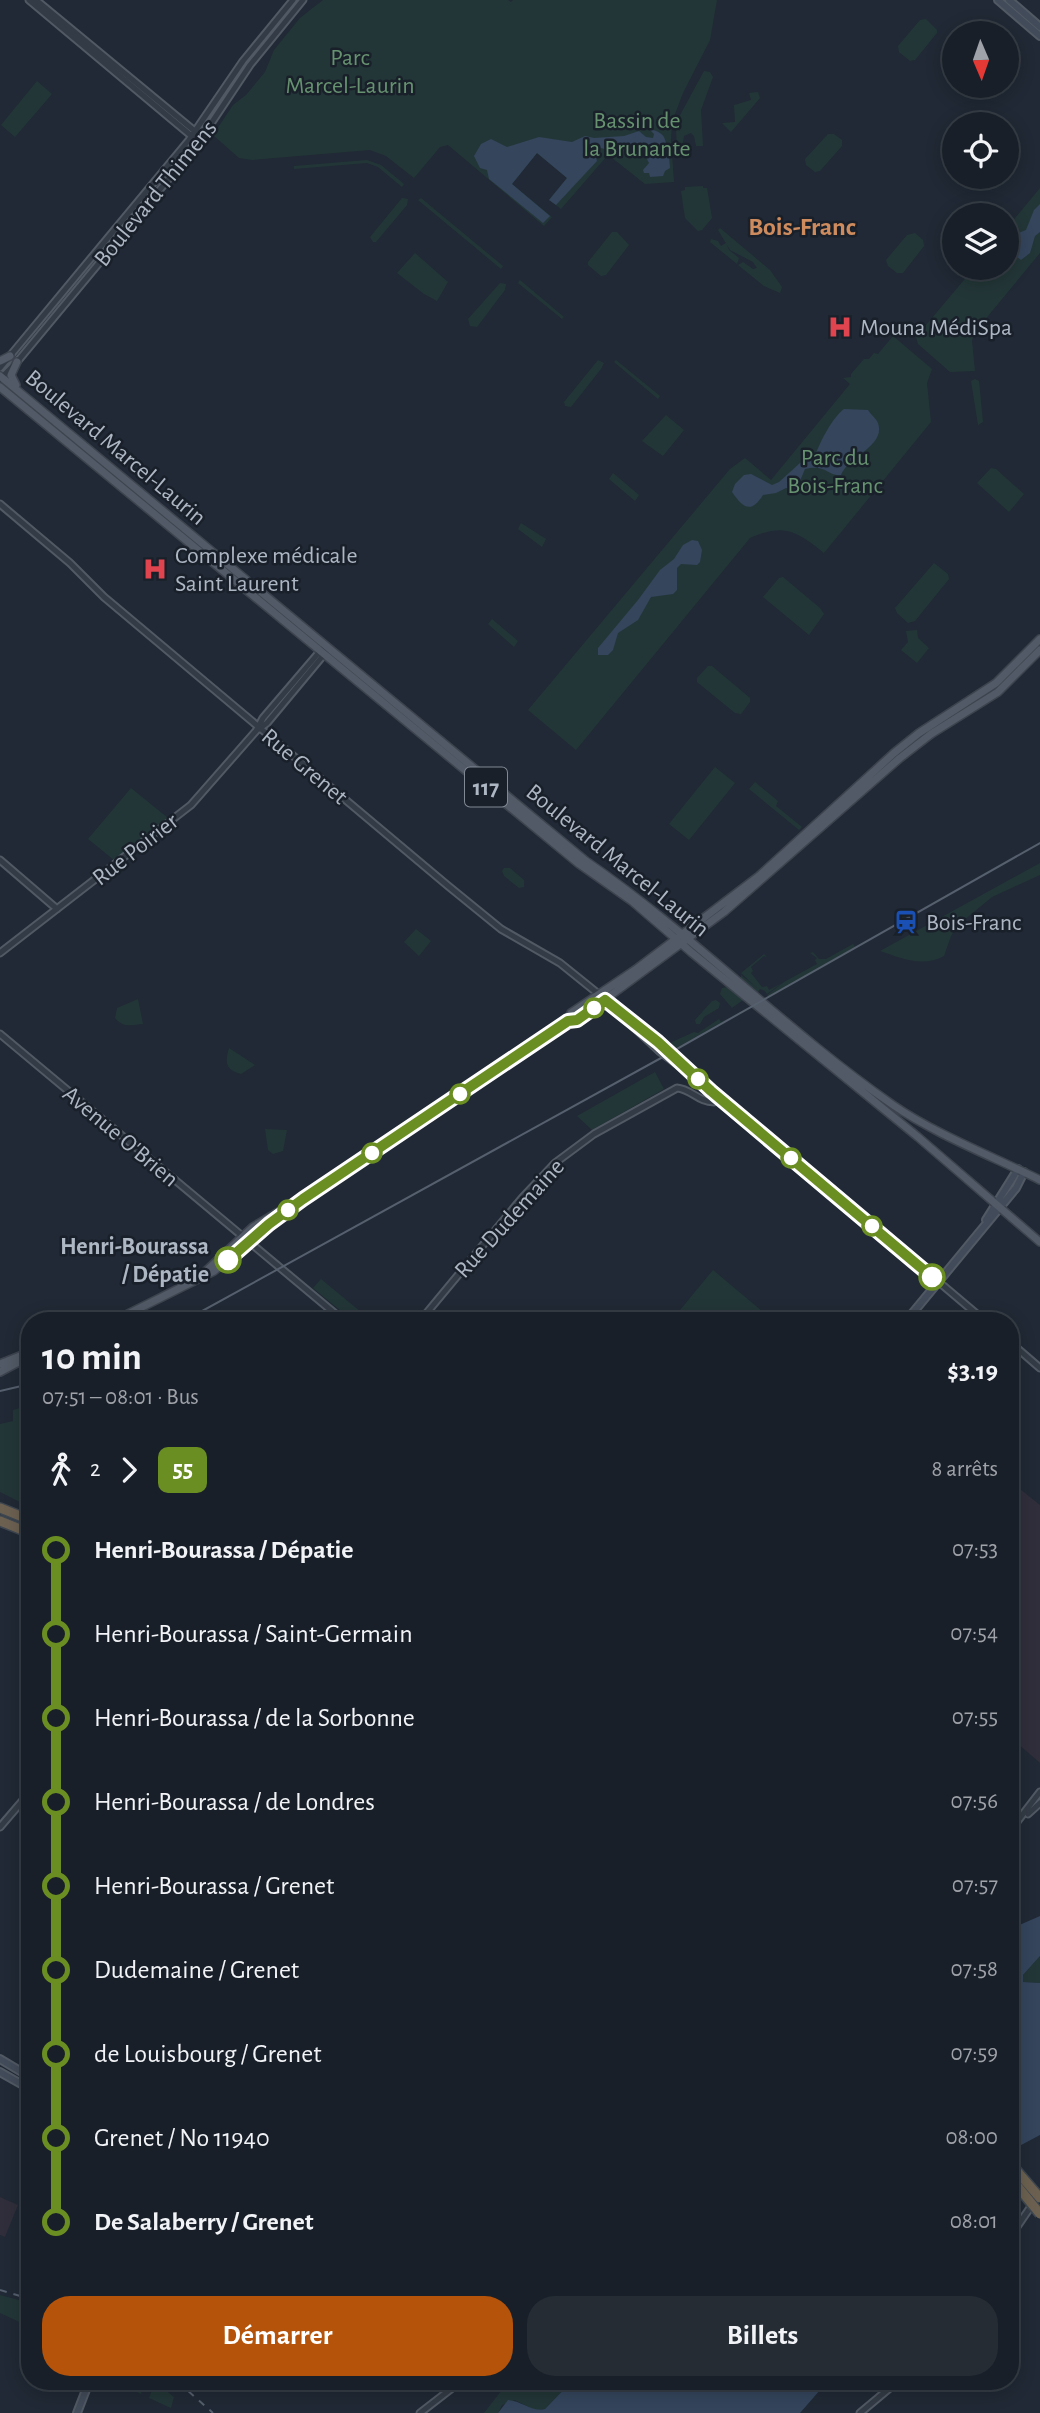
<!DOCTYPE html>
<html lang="fr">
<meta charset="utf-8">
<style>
:root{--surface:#181f28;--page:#252c34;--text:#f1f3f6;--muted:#9fa2a8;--line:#363d45;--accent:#b45309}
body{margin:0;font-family:"Alegreya Sans",sans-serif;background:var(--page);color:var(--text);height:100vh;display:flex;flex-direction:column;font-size:26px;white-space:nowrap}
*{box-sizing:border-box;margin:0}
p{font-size:23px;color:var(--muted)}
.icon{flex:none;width:38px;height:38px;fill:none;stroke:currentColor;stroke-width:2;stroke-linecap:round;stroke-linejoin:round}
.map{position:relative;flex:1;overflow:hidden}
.sheet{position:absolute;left:21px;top:1312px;width:998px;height:1078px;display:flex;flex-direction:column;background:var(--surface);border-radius:28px;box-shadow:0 4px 18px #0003,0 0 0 2px var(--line)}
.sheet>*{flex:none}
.badge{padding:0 14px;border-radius:10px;font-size:24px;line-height:46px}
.needle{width:46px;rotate:178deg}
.fabs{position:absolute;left:942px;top:21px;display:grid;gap:14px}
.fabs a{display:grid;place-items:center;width:77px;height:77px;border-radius:50%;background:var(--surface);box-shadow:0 4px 18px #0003,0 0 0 2px var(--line);font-size:35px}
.map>.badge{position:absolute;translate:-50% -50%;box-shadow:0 0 0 4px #fff}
.legs{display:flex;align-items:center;gap:10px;height:77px;padding:0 21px;font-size:23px}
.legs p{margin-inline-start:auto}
.summary{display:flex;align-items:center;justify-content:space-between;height:119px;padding:0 21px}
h1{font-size:38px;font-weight:600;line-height:52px}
.primary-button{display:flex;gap:14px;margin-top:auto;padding:14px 21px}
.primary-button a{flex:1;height:80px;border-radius:28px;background:var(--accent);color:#fff;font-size:28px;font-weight:600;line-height:80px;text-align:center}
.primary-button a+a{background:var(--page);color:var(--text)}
ul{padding:0 21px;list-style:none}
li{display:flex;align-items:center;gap:24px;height:84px;font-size:26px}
li i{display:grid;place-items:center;width:10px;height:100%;margin:0 9px;background:currentColor}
li i::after{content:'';width:18px;height:18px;margin:-9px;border:5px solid;border-radius:50%;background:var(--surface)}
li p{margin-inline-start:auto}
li:first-child i{background:linear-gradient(#0000 50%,currentColor 0)}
li:last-child i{background:linear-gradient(currentColor 50%,#0000 0)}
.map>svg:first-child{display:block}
</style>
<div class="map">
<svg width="1040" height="2413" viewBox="0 0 1040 2413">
<rect width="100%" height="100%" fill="#202935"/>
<path fill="#2f2e3a" d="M1010,1474l3,3 -3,4 30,24v258l-30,-26z
M0,2197l18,8 -13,32 -5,-2z"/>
<path fill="#233637" d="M323,0h185l3,2 2,-2h204l-7,40 -27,53 -11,29 -1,18 3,42 -29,2 -34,-27 -4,-1 -46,53 -12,-9 18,-22 -30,-25 -25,31 40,33 -8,9 -96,-81 -8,2 -26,31 -28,-22 -16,-6 -118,10 -13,-2 -26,-23 20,-30 13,-10 19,-23 9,-22 26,-32z
M926,19l11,11v3l-22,27 -5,1 -11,-9 -1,-6 22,-26z
M704,71l6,1 3,5 -12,33 2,36h-7l-2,-10 -3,-3 -7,3 -2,12 -5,1 -1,-20 4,2 1,-8 -4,-1 2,-5z
M37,81l15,13 -37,43 -14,-12z
M758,92l2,6 -29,34 -9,-9 13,-1 -1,-17 17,-5 -2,-7z
M828,134h6l8,6v6l-22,25 -5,1 -9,-7 -1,-6z
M367,160l14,5 23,19 -2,3 -24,-20 -11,-4 -73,6v-3z
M703,186v2h4l5,30 -10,12 -4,1 -13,-13 -4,-27 4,-1v-3z
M1040,188v65l-66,80 -2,8 3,30 -25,1 -32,-28 -2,-7 58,-69h32v-39z
M402,198l6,1 -1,6 -31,37h-3l-3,-5z
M421,198l82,68 -2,3 -83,-69z
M720,228l50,42 12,17 -2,6 -16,-7 -26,-21 5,-3 10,7 4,-1 -4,-6 -23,-12 -12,-20z
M612,232h5l12,13 -23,30 -5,1 -13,-11v-3z
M915,233l8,7 1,6 -21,27h-6l-9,-7 -2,-6 21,-25z
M711,239l7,2 3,5 5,-3 3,7 10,8 -2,6 -27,-22z
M415,253l33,29 -11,19 -13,-7 -27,-21z
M520,280l44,37 -2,2 -44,-36z
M500,283l6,1 -1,6 -28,37 -7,-1 -2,-7z
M893,336l39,33 -5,14 4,39 -107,131c-28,-22 -39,-30 -74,-15l-174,212 -48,-40 202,-241 15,-11 26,22 79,-96 -7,-6 8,-1v-3l13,-15h5l5,-6 4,1z
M598,360l6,3 -3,6 -30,38 -6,-1 -1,-4z
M616,360l44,36 -2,3 -44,-37z
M975,379l4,2 4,41 -5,3 -7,-44z
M666,415l18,15 -21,26 -21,-15z
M991,468l5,1 28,25 -15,18 -32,-29z
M613,473l26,22 -4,6 -26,-22z
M521,523l25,16 -4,8 -24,-18z
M934,563l14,11 1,5 -34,42 -7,2 -11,-10 -2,-5z
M783,577l37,31 4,6 -15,21 -46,-38 16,-19z
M492,619l26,22 -4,6 -26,-23z
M917,630l1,8 11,10 -12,15 -16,-13 7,-8 -2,-11z
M708,666h4l38,32v4l-9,12 -6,-1 -38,-31v-4z
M715,767l20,16 -46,57 -20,-16z
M755,782l23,19 -2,5 26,21 -3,3 -50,-41z
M131,788l37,30 -54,42 -26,-21z
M1040,863v12l-48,22 -34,28 -7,11 -7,20c-21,12 -43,2 -64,-5z
M504,868h6l14,12v7l-5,1 -15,-12 -2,-5z
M416,929l15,12 -12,15 -15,-14z
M853,944l2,3 -86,50 -2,-2 17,-13 33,-18 -2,-4 2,-2 -7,-5 3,-1 6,7h7z
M764,954l3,3 -3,-1 -13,11 2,4 -2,2 11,14 5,-1 2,4 13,-7 -15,11 -2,-3 -5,-2 -3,5 -16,-15v-4l16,13 -16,-15z
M728,987l15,13 -11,8 -12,-14 2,-6z
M138,999l5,25c-11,1 -20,4 -28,-6l2,-10z
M716,1000l4,3 -1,5 -15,9 -4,7h-4l-1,-4 17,-19z
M731,1017l-60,34 -5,-4 6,-5 22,-10 4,1 21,-14 2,3z
M229,1048l26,17 -14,9c-16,-4 -16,-12 -12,-26z
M655,1072l9,17 -72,41 -15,-14z
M265,1129l22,1 -4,21 -10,3 -5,-4z
M713,1270l61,51h-103z
M321,1279l6,5 45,37h-19l-40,-33z
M30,1405v7l-10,10 10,7v78l-30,-15v-68l13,-3v-11z
M1040,1956v27l-17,-1v-7z
M0,2295l30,8v24l-30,-14z
M114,2382h31l-4,12z
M155,2382l19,15 -3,11 -22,-10z
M508,2382h63l-26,27 -11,1 -19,-10 -13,5 -4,8h-14z"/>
<path fill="#34455c" d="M649,129c20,4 16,13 18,27h2l1,12 -5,3 -2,5 -13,1 -1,-4h-5l-1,-3 6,-7 -3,-6c-17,-4 -11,9 -25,-10l-13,3 -7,-2 -6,5 2,8 -41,44 -7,-5 18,-22 -30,-25 -25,31 38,32 -7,7 -54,-44 -2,-9 -7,-2 -6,-12 7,-12 10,-5 16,8 32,-10 33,5 13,-6 9,2 30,-2 15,-5 7,6 7,1 1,-4z
M1040,204v28l-5,4 -5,17 -9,7 -15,-11c0,-13 11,-15 20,-19l8,-20z
M844,409l24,1c3,5 8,8 10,13 8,23 -30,33 -37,52 -13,2 -14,-11 -36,-6l-8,19 -4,2 -7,-2 -10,5 -13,2c-12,19 -20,13 -31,-3l3,-8 9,-9 7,-1 21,11 7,-3 21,-19 15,-7c5,-14 17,-38 29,-47z
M692,540l6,1 4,9 -2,12 -3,3 -16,-1 -4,4v22l-4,4 -22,3 -13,23 -20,13 -5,17 -5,5h-10v-7l40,-48 22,-30 14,-11 9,-14z
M1040,1916v40l-17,19v7l17,1v152l-30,16v-222z
M571,2382h256l-27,31h-302l10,-13c14,1 23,12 37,9z"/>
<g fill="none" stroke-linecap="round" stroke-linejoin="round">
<g stroke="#515964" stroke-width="9">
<path id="tertiary" d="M29,0l165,138
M36,0l161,133
M0,368l189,-228 54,-79 50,-61
M0,379l17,-17 179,-216 54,-81 53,-65
M0,504l70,59 34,34 343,288 54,44 59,34 36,29 63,59 41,30
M259,729l8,-6 59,-71
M0,860l57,49
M0,953l191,-148 65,-74 7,-13 59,-69
M635,1025l350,296
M0,1034l344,287
M420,1321l102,-123 33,-35 39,-29 83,-46c14,1 21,14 37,14l5,-4
M1010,1342l30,26
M1028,1814l12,-11
M0,1827l30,-35
M1010,1831l30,-39
M1010,2237l24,-35
M420,2413l40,-31
M860,2413l37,-31"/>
</g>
<g stroke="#515964" stroke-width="10">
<path id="secondary" d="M998,0l42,36
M1009,0l31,27
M986,1220l32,-51
M906,1321l110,-133 8,-16
M0,2059l30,18
M30,2064v1
M0,2072l30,17
M77,2413l12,-31"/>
</g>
<g stroke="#3d444f" stroke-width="10">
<path id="primary" d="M0,361l10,-5
M0,376l586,485c108,74 199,169 307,244 42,29 101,52 147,75
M16,385l-5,-10 6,-13
M0,387l579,477 54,38 58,50 227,185 122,105
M568,1021l3,-8 64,-43 124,-94 135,-123 25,-20 77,-50 44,-44
M204,1273l49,-46 32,-19
M114,1321l100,-50 55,-47 34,-25 265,-178 9,-1 147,-108 176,-154 31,-24 67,-42 42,-42
M0,1364l30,-12
M0,1372l30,-16"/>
</g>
<g stroke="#3e4650" stroke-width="12">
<path id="motorway" d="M0,1508l30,12
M0,1521l30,12"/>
</g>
<use href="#tertiary" stroke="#333b46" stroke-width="5"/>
<use href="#secondary" stroke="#424b59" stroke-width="6"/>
<use href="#primary" stroke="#515a66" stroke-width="7"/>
<use href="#motorway" stroke="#6c6151" stroke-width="9"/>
<path stroke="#555f6d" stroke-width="2" d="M184,1321l477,-263 379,-215
M0,1391l30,-7"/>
<path stroke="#555f6d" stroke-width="2" stroke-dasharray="7 7" stroke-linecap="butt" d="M0,2290l30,9
M178,2382l35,31"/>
<g stroke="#3e4650" stroke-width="12" stroke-linecap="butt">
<path id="motorway-bridge" d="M1010,2163l30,35
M1010,2177l30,37"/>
</g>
<use href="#motorway-bridge" stroke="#6c6151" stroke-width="9"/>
</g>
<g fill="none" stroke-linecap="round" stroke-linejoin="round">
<g stroke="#fff" stroke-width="16">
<path id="line-1" d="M228,1260l41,-36 34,-25 265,-178 9,-1 28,-20 53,42 53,49 221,186"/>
</g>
<use href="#line-1" stroke="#6b8e23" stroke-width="10"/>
</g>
<defs>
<g id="hospital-bare" transform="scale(1.89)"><path d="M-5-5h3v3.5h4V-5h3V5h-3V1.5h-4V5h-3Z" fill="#e0444e" stroke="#19202a" stroke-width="2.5" paint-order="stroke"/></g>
<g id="station-bare" transform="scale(1.89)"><path d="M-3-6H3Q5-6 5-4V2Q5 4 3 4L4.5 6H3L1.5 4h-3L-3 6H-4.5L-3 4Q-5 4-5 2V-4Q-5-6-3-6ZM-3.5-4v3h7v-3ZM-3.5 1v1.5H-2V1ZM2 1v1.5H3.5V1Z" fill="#1a4fb4" stroke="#19202a" stroke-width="2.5" paint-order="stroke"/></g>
</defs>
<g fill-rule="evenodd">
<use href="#hospital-bare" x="840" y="327"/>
<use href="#hospital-bare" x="155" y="569"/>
<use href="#station-bare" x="906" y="922"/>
</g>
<g fill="#fff" stroke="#6b8e23" stroke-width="3.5">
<circle cx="594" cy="1008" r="9"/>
<circle cx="698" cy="1079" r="9"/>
<circle cx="460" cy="1094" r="9"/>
<circle cx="372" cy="1153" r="9"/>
<circle cx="791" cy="1158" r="9"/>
<circle cx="288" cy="1210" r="9"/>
<circle cx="872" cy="1226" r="9"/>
<circle cx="228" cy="1260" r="12"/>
<circle cx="932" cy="1277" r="12"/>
</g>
<g text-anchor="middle" stroke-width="5" stroke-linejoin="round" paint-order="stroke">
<rect fill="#19202a" stroke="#818995" stroke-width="2" x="465" y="767.5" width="42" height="39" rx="5"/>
<g font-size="23" font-weight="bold" fill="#adb6c3">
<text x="486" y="795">117</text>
</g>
<g font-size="24" fill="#669270" stroke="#19202a">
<text x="350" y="65">Parc<tspan x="350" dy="28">Marcel-Laurin</tspan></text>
<text x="637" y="128">Bassin de<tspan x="637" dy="28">la Brunante</tspan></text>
<text x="835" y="465">Parc du<tspan x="835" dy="28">Bois-Franc</tspan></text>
</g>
<g font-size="24" fill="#adb6c3" stroke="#19202a">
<text transform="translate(155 193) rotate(-51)" y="8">Boulevard Thimens</text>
<text transform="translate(116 447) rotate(40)" y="8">Boulevard Marcel-Laurin</text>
<text transform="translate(305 766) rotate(40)" y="8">Rue Grenet</text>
<text transform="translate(135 849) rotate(-38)" y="8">Rue Poirier</text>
<text transform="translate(618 860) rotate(39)" y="8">Boulevard Marcel-Laurin</text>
<text transform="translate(121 1136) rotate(40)" y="8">Avenue O'Brien</text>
<text transform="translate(509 1218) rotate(-48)" y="8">Rue Dudemaine</text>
</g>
<g font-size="24" fill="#adb6c3" stroke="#19202a" text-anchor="start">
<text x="860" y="335">Mouna MédiSpa</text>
<text x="175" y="563">Complexe médicale<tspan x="175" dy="28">Saint Laurent</tspan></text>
<text x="926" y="930">Bois-Franc</text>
</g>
<g font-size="24" font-weight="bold" fill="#adb6c3" stroke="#19202a" text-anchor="end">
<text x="209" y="1254">Henri-Bourassa<tspan x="209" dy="28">/ Dépatie</tspan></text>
</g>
<g font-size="26" font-weight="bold" fill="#ce8c5e" stroke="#19202a">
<text x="802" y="235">Bois-Franc</text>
</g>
</g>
</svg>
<div class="fabs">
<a><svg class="needle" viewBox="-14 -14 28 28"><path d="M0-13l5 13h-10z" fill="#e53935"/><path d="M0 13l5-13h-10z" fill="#9fa2a8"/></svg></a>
<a><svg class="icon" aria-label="locate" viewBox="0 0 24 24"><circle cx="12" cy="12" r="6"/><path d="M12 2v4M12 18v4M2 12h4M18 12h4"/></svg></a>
<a><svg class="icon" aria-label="layers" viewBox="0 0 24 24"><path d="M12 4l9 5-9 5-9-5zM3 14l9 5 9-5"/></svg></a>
</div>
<section class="sheet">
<div class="summary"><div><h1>10 min</h1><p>07:51 – 08:01 · Bus</p></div><b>$3.19</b></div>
<div class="legs"><svg class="icon" aria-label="walk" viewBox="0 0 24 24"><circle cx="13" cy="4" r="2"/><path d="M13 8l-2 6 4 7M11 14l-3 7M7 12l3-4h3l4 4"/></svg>2<svg class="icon" aria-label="forward" viewBox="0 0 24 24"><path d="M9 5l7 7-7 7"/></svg><b class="badge" style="background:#6b8e23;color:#fff">55</b><p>8 arrêts</p></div>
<ul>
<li><i style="color:#6b8e23"></i><b>Henri-Bourassa / Dépatie</b><p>07:53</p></li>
<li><i style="color:#6b8e23"></i><span>Henri-Bourassa / Saint-Germain</span><p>07:54</p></li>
<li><i style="color:#6b8e23"></i><span>Henri-Bourassa / de la Sorbonne</span><p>07:55</p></li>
<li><i style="color:#6b8e23"></i><span>Henri-Bourassa / de Londres</span><p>07:56</p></li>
<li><i style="color:#6b8e23"></i><span>Henri-Bourassa / Grenet</span><p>07:57</p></li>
<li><i style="color:#6b8e23"></i><span>Dudemaine / Grenet</span><p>07:58</p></li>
<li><i style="color:#6b8e23"></i><span>de Louisbourg / Grenet</span><p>07:59</p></li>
<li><i style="color:#6b8e23"></i><span>Grenet / No 11940</span><p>08:00</p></li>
<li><i style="color:#6b8e23"></i><b>De Salaberry / Grenet</b><p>08:01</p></li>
</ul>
<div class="primary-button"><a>Démarrer</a><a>Billets</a></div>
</section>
</div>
